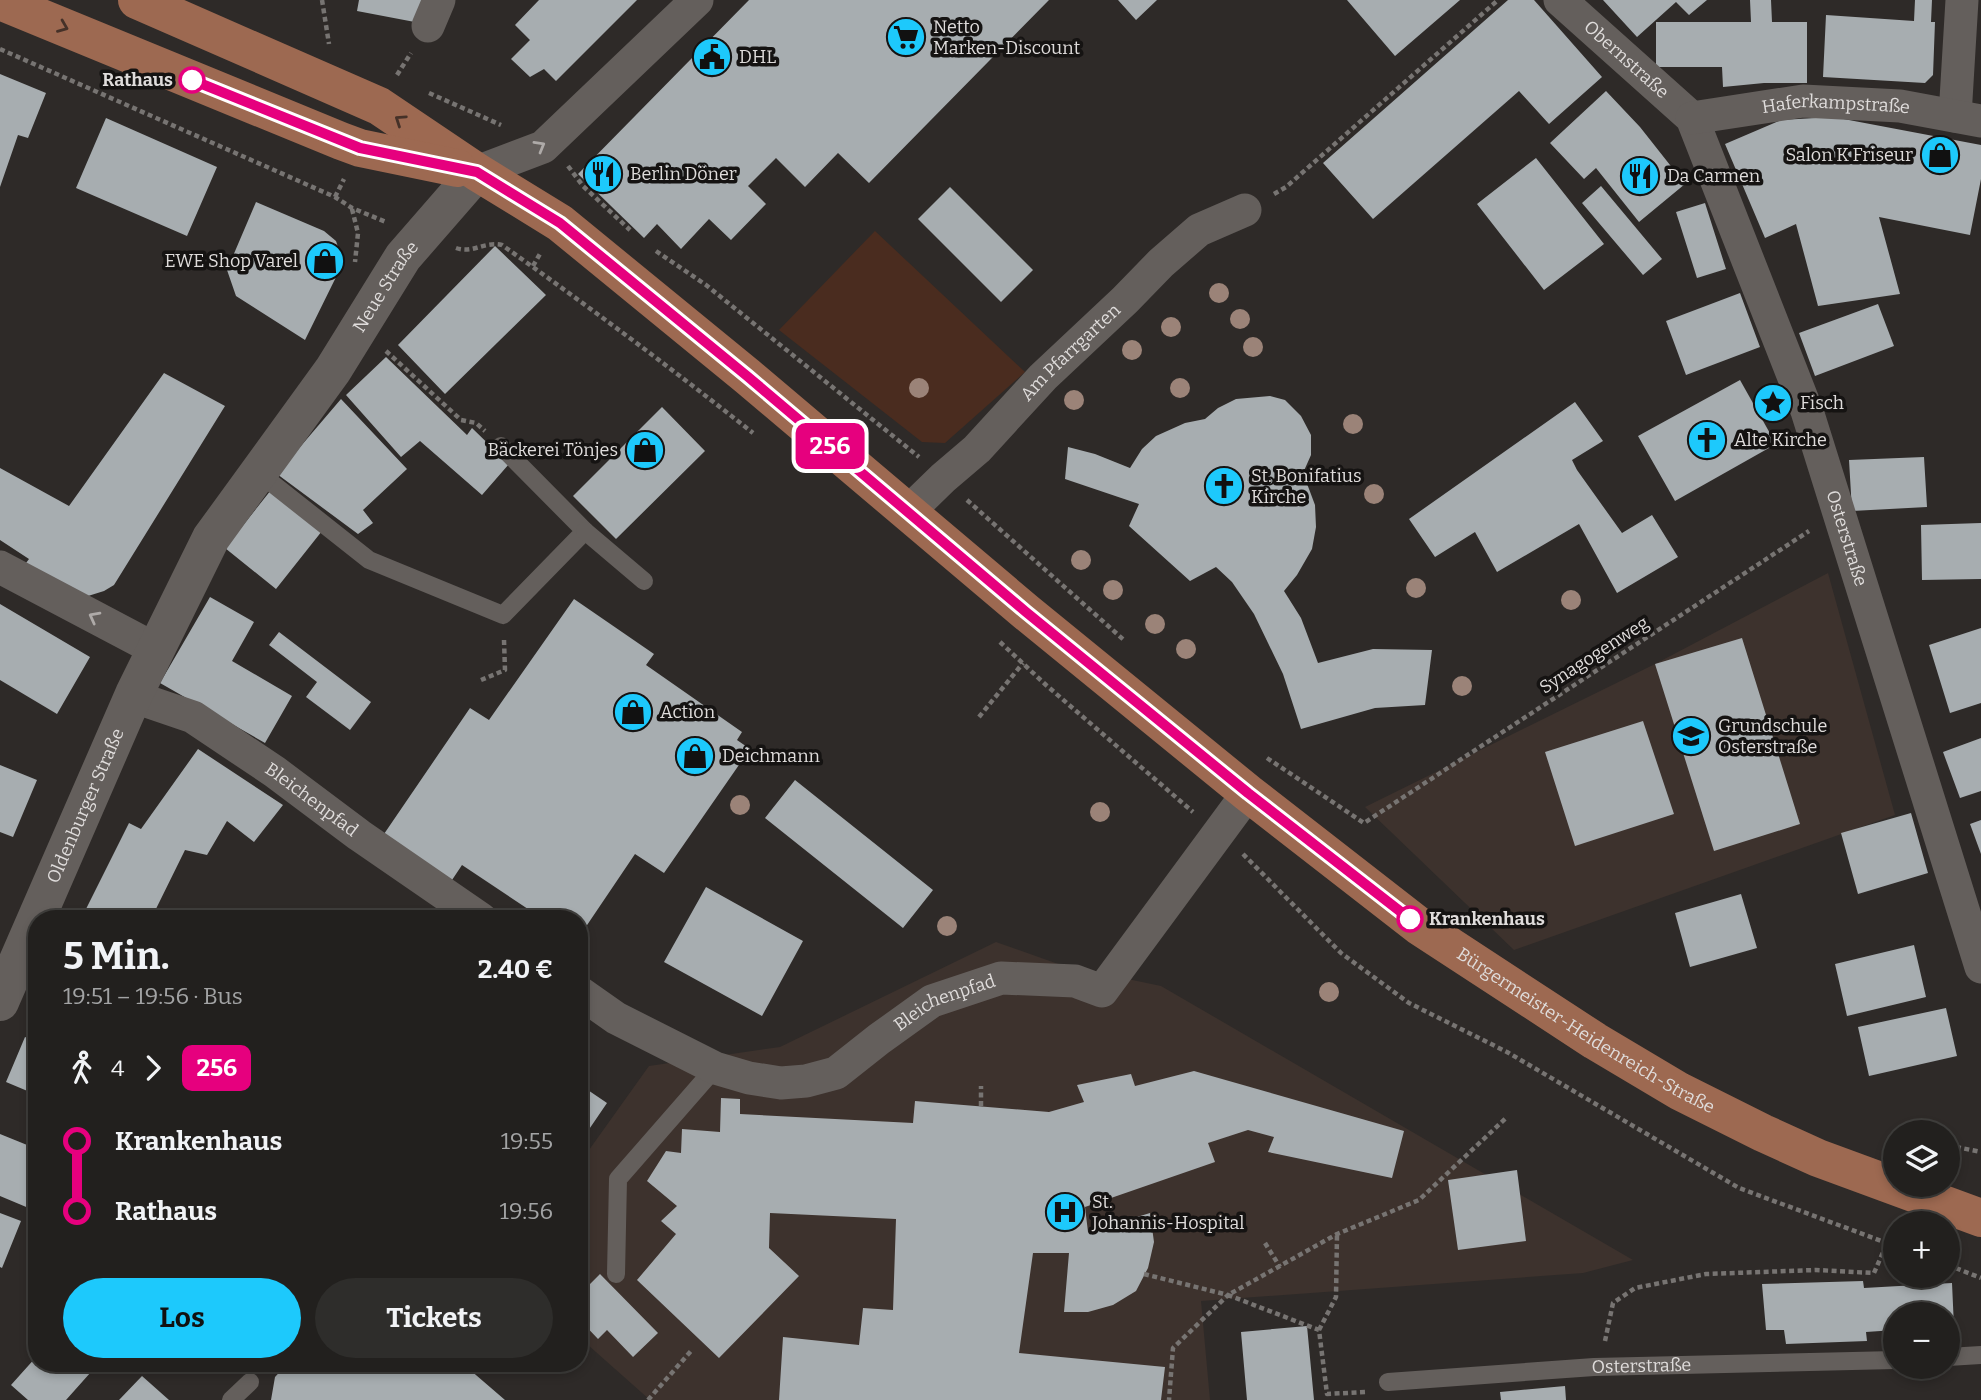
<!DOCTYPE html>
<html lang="de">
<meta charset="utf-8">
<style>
:root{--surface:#22201e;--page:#2e2d2b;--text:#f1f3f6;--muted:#a2a3a4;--line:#3f3e3c;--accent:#1dc9fc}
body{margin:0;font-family:Bitter,serif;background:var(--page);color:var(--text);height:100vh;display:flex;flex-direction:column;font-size:26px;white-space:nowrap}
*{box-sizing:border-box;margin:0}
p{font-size:23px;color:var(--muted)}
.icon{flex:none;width:38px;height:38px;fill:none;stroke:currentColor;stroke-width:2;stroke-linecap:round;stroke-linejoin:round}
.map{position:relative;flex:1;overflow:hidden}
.drawer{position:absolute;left:28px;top:910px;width:560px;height:462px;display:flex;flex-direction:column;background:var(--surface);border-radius:28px;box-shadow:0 4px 10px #0003,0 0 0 2px var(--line)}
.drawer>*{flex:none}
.badge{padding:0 14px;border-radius:10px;font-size:24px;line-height:46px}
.fabs{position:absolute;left:1883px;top:1120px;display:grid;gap:14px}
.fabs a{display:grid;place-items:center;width:77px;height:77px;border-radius:50%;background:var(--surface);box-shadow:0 4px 10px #0003,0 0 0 2px var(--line);font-size:35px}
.map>.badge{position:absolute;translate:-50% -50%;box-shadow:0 0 0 4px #fff}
.legs{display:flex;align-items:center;gap:10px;height:77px;padding:0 35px;font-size:23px}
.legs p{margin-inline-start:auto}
.overview{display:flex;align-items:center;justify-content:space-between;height:119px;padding:0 35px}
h1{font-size:38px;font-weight:700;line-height:52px}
.button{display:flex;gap:14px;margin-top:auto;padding:14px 35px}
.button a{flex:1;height:80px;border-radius:42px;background:var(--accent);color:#111;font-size:28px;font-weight:700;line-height:80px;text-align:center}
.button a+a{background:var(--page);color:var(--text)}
ul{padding:0 35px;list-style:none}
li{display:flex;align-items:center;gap:24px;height:70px;font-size:26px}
li i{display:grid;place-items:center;width:10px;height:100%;margin:0 9px;background:currentColor}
li i::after{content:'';width:18px;height:18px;margin:-9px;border:5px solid;border-radius:50%;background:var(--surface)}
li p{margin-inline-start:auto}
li:first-child i{background:linear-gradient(#0000 50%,currentColor 0)}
li:last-child i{background:linear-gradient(currentColor 50%,#0000 0)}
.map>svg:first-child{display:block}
</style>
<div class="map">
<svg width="1981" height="1400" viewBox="0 0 1981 1400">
<rect width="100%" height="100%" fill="#2e2a28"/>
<path fill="#3d322d" d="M1828,573l67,242 -381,135 -149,-143 290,-143z
M996,942l65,23 100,21 472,274 -50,13 -382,28 9,99h-560l-71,-63v-173l70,-98 131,-19z"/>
<path fill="#4a2c1f" d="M875,231l150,141 -80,71 -23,-1 -143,-112z"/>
<path fill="#a7adb0" d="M359,0h66l-5,23 -63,-12z
M539,0h98l-81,81 -12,-12 -14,8 -19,-18 19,-19 -15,-15z
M749,0h300l-180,183 -31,-30 -33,34 -29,-29 -28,28 18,18 -35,36 -22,-21 -28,30 -24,-25 -13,14 -66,-64z
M1118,0h39l-21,20z
M1347,0h113l-65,56z
M1508,0h26l68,77 -53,47 -30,-33 -146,128 -50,-56z
M1603,0h104l-18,15 -13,-13 -39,35z
M1750,0h21l1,22h35v61h-43l-41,4 -1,-20h-66v-45h95z
M1915,0h17l-1,22h4l-2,53 -8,8 -102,-6 3,-62 88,6z
M0,74l46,19 -18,45 -10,-3 -18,52z
M1606,91l34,36 45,57 -46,38 -43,-54 -12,11 -34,-36z
M1833,117l148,28v34l-11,56 -91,-18 21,77 -82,12 -22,-82 -31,14 -40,-94 56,-24z
M106,118l111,49 -30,69 -111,-48z
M1536,158l68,86 -60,46 -67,-86z
M1601,186l61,73 -19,16 -61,-72z
M950,187l83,83 -32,32 -83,-83z
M256,202l68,29 12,10 4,12v16l-35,71 -69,-44 -9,-26z
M1705,203l21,66 -29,9 -21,-66z
M495,246l51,49 -101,99 -47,-49z
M1740,293l20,54 -74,28 -20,-54z
M1878,304l16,42 -79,30 -16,-43z
M386,357l81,78 5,-7 37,36 -27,31 -62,-54 -19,16 -55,-62z
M164,373l61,33 -111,179 -10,6 -16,5 -65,-29 6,-8 -29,-19v-72l69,38z
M1740,380l36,64 -101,57 -37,-65z
M1270,396l15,4 16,16 10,19v20l-8,18 12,32 1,22 -4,22 -15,26 -13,16 17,27 17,45 55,-14 59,1 -7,55 -50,3 -74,21 -18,-55 -29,-60 -22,-32 -16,-15 -26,14 -61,-55 10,-22 -74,-25 3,-32 27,7 35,14 12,-19 14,-13 29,-13 20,-4 13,-11 18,-9z
M341,399l66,70 -44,41 10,13 -15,11 -81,-60z
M1575,402l28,39 -31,19 5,10 45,63 30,-18 26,42 -61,36 -38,-69 -82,48 -22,-40 -40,25 -26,-38z
M662,407l43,44 -89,88 -43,-43z
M1924,457l3,50 -75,4 -3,-51z
M271,490l51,41 -46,58 -51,-41z
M1981,523v56l-59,1 -1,-55z
M210,597l44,25 -22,39 60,35 -27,47 -105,-60z
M574,599l80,55 -8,11 96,67 -5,8 13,9 -86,124 -29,-19 -56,83v-18h-36l-81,-54 -10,15 -68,-46 86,-126 19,12z
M0,604l90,53 -33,57 -57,-34z
M1981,628v75l-31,10 -21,-68z
M279,632l92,70 -21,28 -44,-33 11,-15 -48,-37z
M1742,638l58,186 -86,27 -59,-187z
M1643,721l31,93 -99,32 -30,-94z
M1981,738v53l-21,7 -17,-46z
M198,749l85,56 -29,37 -27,-21 -20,34 -22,-5 -34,69h-70l48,-96 12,6z
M0,765l37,15 -24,57 -13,-5z
M795,780l138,110 -30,38 -138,-110z
M1911,813l17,60 -70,21 -17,-61z
M1981,820v34l-11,-30z
M706,887l97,54 -41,75 -98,-54z
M1741,894l16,54 -67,19 -15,-54z
M1914,945l12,52 -79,19 -12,-52z
M1946,1008l11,48 -88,20 -11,-49z
M25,1037l12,5v53l-31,-13z
M1194,1071l210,60 -12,47 -124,-26 6,-15 -26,-7 -40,13 7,19 -130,45 3,25 62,-19 4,29 -6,26 -12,23 -23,14 -25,7h-24l5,-59h-36l-14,100 146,14 -4,33h-382l4,-63 76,8 4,-37 30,2 3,-91 -126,-6 -1,35 30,28 -80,82 -82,-78 39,-46 -15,-13 16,-15 -30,-25 19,-30 15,2 1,-24 38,3 1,-34 19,1v15l173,9 2,-22 134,11 35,-10 -7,-17 54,-11 4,12z
M579,1084l28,19 -28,41z
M0,1134l37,15v45l-6,15 -31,-13z
M1517,1170l9,71 -68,9 -10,-70z
M0,1213l21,8 -19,47 -2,-1z
M600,1274l58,59 -25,24 -26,-27 -9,9 -19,-20v-35l6,5z
M1863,1281l1,7 88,-5 2,44h-6v-13h-53v16l-29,2 1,9 -81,3 -2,-14h-18l-4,-46z
M1307,1326l7,74h-67l-6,-68z
M37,1356v7h62l-33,37h-38l-17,-15z
M288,1363l61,2 3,-2h110l43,37h-234l4,-23z
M142,1376l27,24h-50z
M1565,1386l1,14h-65l-1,-8z"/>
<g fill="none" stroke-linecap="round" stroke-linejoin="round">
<path stroke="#777472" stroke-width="4.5" stroke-dasharray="5 3.5" stroke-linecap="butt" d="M322,0l7,44
M0,49l335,148 17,11 34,14
M397,75l14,-22
M429,93l72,32
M568,166l15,20 47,44
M1274,194l12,-7 212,-187
M335,197l9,-18
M352,209l6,24 -3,29
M456,248c17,6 28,-7 46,-3 86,61 169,123 251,188
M656,251l50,34 213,172
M533,266l8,-14
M386,351l75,69 15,3 9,8
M967,500l158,141
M1000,642l46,43 147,127
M481,680l24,-10 -1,-30
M979,717l44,-54
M1267,758l97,65 445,-292
M1243,854l98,99 68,50 98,49 232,136 156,58
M981,1106v-20
M1948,1150l8,-3 25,5
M1265,1243l15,24
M1948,1265l33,13
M1144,1274l84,21 -55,53 -4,52
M1319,1330l17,-33 1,-63
M1605,1341l8,-38 22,-15 71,-14 110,-4 58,3 13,-30
M1365,1392l-38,2 -8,-64 -91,-35 109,-61 82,-34 88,-83
M648,1400l43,-49"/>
<g stroke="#645f5c" stroke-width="18">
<path d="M259,473l110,87 134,55 82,-84 -84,-85"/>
<path d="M585,531l59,50"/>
<path d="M616,1274l2,-95 97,-111"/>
<path d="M1948,1357l33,-2"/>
<path id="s1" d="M1388,1382l206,-15 301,-7"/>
<path d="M231,1400l19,-18"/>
</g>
<g stroke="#645f5c" stroke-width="33">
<path id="s2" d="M1560,0l132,118 115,293 174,556"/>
<path d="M428,26l11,-26"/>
<path d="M1955,116l7,-116"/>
<path id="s3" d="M1692,118l111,-17 97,5 81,15"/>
<path d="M477,172l66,-25 154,-147"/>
<path id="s4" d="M908,512l35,-34 34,-29 66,-72 82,-77 36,-37 38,-33 46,-20"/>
<path d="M0,567l155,82"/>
<path id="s5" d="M134,694l15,8 44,15 82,55 84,63 122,84"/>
<path id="s6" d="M579,992l37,26 99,50 34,10 32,5 25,-2 30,-8 43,-34 53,-38 69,-23 74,3 27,10 146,-198"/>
</g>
<path stroke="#645f5c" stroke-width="38" id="s7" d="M0,1002l134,-308 77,-156 122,-168 70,-113 74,-85"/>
<g stroke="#9d6951" stroke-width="38">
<path id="s8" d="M137,0l242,106 98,66 83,51 187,153 279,236 222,181 171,133 176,115 84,50 84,42 55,25 163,60"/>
<path d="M0,1l341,140 19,7 97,20"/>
</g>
</g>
<g fill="#9b8378">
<circle cx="1219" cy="293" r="10"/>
<circle cx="1240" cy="319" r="10"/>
<circle cx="1171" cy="327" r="10"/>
<circle cx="1253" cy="347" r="10"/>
<circle cx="1132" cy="350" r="10"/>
<circle cx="919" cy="388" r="10"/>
<circle cx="1180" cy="388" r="10"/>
<circle cx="1074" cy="400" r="10"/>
<circle cx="1353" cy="424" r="10"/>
<circle cx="1374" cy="494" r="10"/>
<circle cx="1081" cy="560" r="10"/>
<circle cx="1416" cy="588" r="10"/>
<circle cx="1113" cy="590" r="10"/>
<circle cx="1571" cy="600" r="10"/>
<circle cx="1155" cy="624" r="10"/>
<circle cx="1186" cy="649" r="10"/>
<circle cx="1462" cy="686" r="10"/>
<circle cx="740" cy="805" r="10"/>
<circle cx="1100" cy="812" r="10"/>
<circle cx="947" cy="926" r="10"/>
<circle cx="1329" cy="992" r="10"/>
</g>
<defs><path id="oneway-chevron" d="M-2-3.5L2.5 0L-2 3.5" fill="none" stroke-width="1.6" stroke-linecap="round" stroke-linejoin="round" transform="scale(1.75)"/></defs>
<g stroke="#453128">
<use href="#oneway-chevron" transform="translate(63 27) rotate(22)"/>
<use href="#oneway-chevron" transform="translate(400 120) rotate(-146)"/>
</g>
<g stroke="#aeaaa8">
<use href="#oneway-chevron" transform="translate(540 146) rotate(-30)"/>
<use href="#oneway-chevron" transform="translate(94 617) rotate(-152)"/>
</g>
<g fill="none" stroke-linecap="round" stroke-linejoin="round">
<g stroke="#fff" stroke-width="16">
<path id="line-1" d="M192,80l168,68 117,24 83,51 187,153 279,236 222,181 162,126"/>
</g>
<use href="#line-1" stroke="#e6007e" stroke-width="10"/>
</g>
<defs>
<g id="supermarket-disc" transform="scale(2.0125)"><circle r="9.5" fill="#1dc9fc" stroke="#151312"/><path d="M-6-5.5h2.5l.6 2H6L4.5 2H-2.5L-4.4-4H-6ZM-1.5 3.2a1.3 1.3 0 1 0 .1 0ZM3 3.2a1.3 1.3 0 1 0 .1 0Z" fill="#111"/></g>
<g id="civic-disc" transform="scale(2.0125)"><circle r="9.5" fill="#1dc9fc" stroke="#151312"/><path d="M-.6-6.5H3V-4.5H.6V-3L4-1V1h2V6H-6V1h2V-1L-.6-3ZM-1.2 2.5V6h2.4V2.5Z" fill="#111"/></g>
<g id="shop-disc" transform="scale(2.0125)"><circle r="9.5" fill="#1dc9fc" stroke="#151312"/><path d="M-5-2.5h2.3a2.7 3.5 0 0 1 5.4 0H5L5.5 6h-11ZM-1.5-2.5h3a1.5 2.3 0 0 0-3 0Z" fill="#111"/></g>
<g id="restaurant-disc" transform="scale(2.0125)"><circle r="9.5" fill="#1dc9fc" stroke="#151312"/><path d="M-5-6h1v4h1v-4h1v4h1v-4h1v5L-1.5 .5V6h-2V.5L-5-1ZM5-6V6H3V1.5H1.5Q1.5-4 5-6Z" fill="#111"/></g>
<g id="sight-disc" transform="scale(2.0125)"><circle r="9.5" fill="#1dc9fc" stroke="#151312"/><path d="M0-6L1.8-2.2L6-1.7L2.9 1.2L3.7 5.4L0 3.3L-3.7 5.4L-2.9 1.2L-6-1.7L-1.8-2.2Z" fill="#111"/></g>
<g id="church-disc" transform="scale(2.0125)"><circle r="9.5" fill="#1dc9fc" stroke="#151312"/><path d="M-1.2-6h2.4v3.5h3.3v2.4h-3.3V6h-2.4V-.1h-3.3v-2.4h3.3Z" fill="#111"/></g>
<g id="school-disc" transform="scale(2.0125)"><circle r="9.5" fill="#1dc9fc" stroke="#151312"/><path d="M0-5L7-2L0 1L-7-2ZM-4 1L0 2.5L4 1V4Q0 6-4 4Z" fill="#111"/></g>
<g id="hospital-disc" transform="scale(2.0125)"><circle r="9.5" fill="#1dc9fc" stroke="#151312"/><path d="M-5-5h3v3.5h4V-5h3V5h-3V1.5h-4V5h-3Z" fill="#111"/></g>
</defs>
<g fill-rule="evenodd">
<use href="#supermarket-disc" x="906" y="37"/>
<use href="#civic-disc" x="712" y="57"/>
<use href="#shop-disc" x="1940" y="155"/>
<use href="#restaurant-disc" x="603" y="174"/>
<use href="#restaurant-disc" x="1640" y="176"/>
<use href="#shop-disc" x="325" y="261"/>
<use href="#sight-disc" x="1773" y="403"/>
<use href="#church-disc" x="1707" y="440"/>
<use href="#shop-disc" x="645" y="450"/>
<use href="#church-disc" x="1224" y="486"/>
<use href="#shop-disc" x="633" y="712"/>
<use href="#school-disc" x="1691" y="736"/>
<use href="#shop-disc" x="695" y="756"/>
<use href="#hospital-disc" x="1065" y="1212"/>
</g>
<g fill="#fff" stroke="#e6007e" stroke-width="3.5">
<circle cx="192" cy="80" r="12"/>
<circle cx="1410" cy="919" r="12"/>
</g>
<g text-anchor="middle" stroke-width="7" stroke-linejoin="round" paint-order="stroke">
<g font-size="18" fill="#dfdcdb" stroke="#151312" text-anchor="start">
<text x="933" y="33">Netto<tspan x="933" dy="21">Marken-Discount</tspan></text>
<text x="739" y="63">DHL</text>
<text x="1913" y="161" text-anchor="end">Salon K Friseur</text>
<text x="630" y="180">Berlin Döner</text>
<text x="1667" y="182">Da Carmen</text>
<text x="298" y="267" text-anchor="end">EWE Shop Varel</text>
<text x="1800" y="409">Fisch</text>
<text x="1734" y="446">Alte Kirche</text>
<text x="618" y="456" text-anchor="end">Bäckerei Tönjes</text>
<text x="1251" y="482">St. Bonifatius<tspan x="1251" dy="21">Kirche</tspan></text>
<text x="660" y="718">Action</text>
<text x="1718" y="732">Grundschule<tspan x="1718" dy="21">Osterstraße</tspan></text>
<text x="722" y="762">Deichmann</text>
<text x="1092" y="1208">St.<tspan x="1092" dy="21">Johannis-Hospital</tspan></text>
</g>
<g font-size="18" fill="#dfdcdb" stroke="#151312">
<text dy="6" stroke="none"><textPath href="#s2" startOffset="89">Obernstraße</textPath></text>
<text dy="6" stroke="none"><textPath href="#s3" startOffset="145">Haferkampstraße</textPath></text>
<text dy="6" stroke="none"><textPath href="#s7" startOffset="816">Neue Straße</textPath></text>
<text dy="6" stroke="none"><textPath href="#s4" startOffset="228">Am Pfarrgarten</textPath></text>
<text dy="6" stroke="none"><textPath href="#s2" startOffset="625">Osterstraße</textPath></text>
<text transform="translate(1594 655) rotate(-33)" y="6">Synagogenweg</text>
<text dy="6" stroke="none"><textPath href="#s5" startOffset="208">Bleichenpfad</textPath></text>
<text dy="6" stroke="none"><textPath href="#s7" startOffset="214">Oldenburger Straße</textPath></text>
<text dy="6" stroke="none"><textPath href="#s6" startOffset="411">Bleichenpfad</textPath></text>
<text dy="6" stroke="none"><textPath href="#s8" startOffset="1787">Bürgermeister-Heidenreich-Straße</textPath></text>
<text dy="6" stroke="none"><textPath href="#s1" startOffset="254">Osterstraße</textPath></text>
</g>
<g font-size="18" font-weight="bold" fill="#dfdcdb" stroke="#151312" text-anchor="end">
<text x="173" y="86">Rathaus</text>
<text x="1429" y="925" text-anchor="start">Krankenhaus</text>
</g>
</g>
</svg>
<div class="fabs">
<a><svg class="icon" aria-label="layers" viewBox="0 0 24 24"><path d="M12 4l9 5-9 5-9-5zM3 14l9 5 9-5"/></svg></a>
<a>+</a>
<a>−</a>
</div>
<b class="badge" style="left:830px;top:446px;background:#e6007e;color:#fff">256</b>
<section class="drawer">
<div class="overview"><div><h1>5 Min.</h1><p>19:51 – 19:56 · Bus</p></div><b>2.40 €</b></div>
<div class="legs"><svg class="icon" aria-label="walk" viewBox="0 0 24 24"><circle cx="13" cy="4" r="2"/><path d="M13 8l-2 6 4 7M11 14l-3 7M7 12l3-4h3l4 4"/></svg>4<svg class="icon" aria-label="forward" viewBox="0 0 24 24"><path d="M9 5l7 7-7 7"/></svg><b class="badge" style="background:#e6007e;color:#fff">256</b></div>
<ul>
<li><i style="color:#e6007e"></i><b>Krankenhaus</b><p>19:55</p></li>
<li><i style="color:#e6007e"></i><b>Rathaus</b><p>19:56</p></li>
</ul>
<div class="button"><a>Los</a><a>Tickets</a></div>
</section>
</div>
